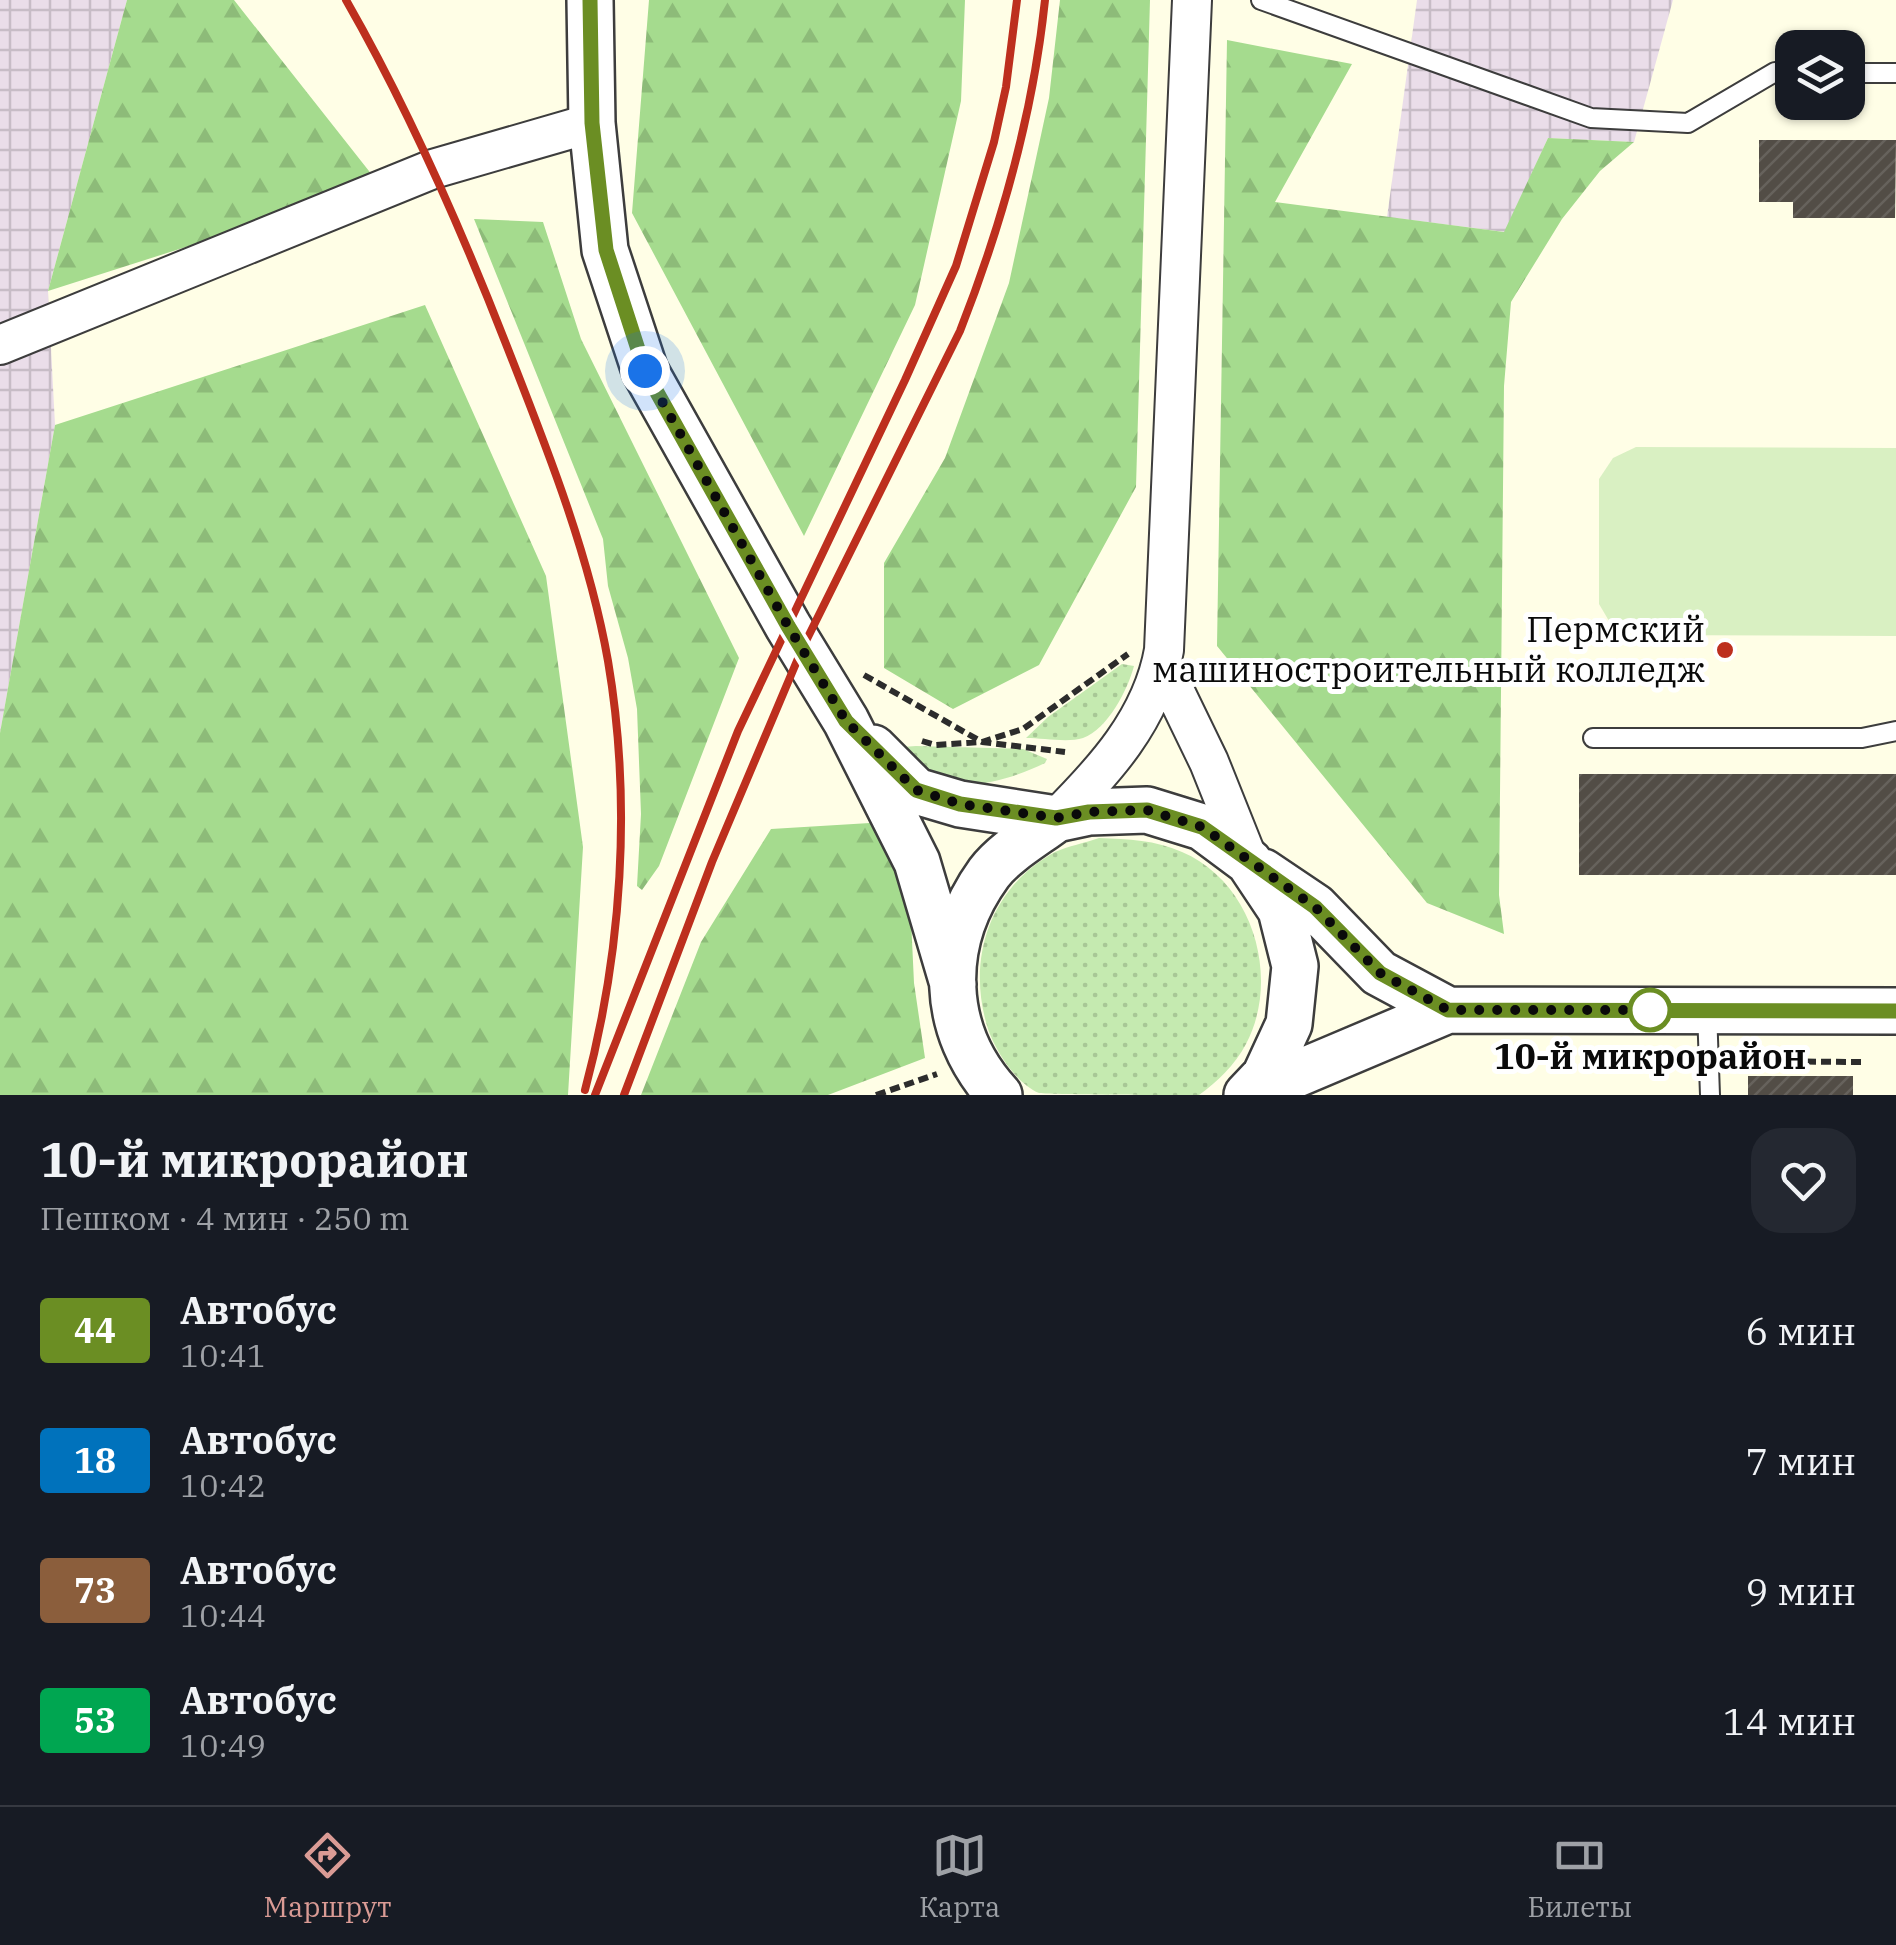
<!DOCTYPE html>
<html lang="ru">
<meta charset="utf-8">
<style>
:root{--surface:#171b24;--page:#242831;--text:#f1f3f6;--muted:#9ea1a6;--line:#363941;--accent:#da9b95}
body{margin:0;font-family:"IBM Plex Serif",serif;background:var(--page);color:var(--text);height:100vh;display:flex;flex-direction:column;font-size:38px;white-space:nowrap}
*{box-sizing:border-box;margin:0}
p{font-size:32px;color:var(--muted)}
.icon{flex:none;width:55px;height:55px;fill:none;stroke:currentColor;stroke-width:2;stroke-linecap:round;stroke-linejoin:round}
.map{position:relative;height:1095px;overflow:hidden}
.sheet{display:flex;flex-direction:column;background:var(--surface);flex:1}
.sheet>*{flex:none}
.badge{padding:0 20px;border-radius:8px;font-size:35px;line-height:65px}
.controls{position:absolute;left:1775px;top:30px;display:grid;gap:20px}
.controls a{display:grid;place-items:center;width:90px;height:90px;border-radius:20px;background:var(--surface);box-shadow:0 2px 8px #0004;font-size:50px}
.you{position:absolute;width:50px;height:50px;margin:-25px;border:8px solid #fff;border-radius:50%;background:#1a73e8;box-shadow:0 0 0 15px #1a73e833}
.map>.badge{position:absolute;translate:-50% -50%;box-shadow:0 0 0 5px #fff}
.round{display:grid;place-items:center;flex:none;width:105px;height:105px;border-radius:30px;background:var(--page)}
.head{display:flex;align-items:center;justify-content:space-between;height:170px;padding:0 40px}
h1{font-size:48px;font-weight:800;line-height:75px}
ul{padding:0;list-style:none}
li{display:flex;align-items:center;gap:30px;height:130px;padding:0 40px}
li div{flex:1}
li b{display:block;font-size:38px}
li em{font-style:normal}
li .badge{min-width:110px;font-weight:700;text-align:center}
.menu{display:flex;justify-content:space-around;align-items:center;height:140px;border-top:2px solid var(--line);background:var(--surface);font-size:28px;color:var(--muted)}
.menu a{display:grid;justify-items:center;gap:5px}
.menu .current{color:var(--accent)}
.map>svg:first-child{display:block}
</style>
<div class="map">
<svg width="1896" height="1095" viewBox="0 0 1896 1095">
<defs>
<pattern id="industrial-grid" width="8" height="8" patternUnits="userSpaceOnUse" patternTransform="scale(2.5)"><rect width="8" height="8" fill="#eadde9"/><path d="M0 4h8M4 0v8" fill="none" stroke="#c7bcc6"/></pattern>
<pattern id="grass-dots" width="8" height="8" patternUnits="userSpaceOnUse" patternTransform="scale(2.5)"><rect width="8" height="8" fill="#c5eab0"/><path d="M2 2h.1M6 6h.1" fill="none" stroke="#a8c796" stroke-width="1.8" stroke-linecap="round"/></pattern>
<pattern id="forest-firs" width="22" height="20" patternUnits="userSpaceOnUse" patternTransform="scale(2.5)"><rect width="22" height="20" fill="#a5db8e"/><path d="M5 1l3.5 6h-7zM16 11l3.5 6h-7z" fill="#8dbb79"/></pattern>
<pattern id="building-hatch" width="6" height="6" patternUnits="userSpaceOnUse" patternTransform="scale(2.5)"><rect width="6" height="6" fill="#524d46"/><path d="M-1 1l2-2M0 6l6-6M5 7l2-2" fill="none" stroke="#66625c"/></pattern>
</defs>
<rect width="100%" height="100%" fill="#fffee6"/>
<path fill="url(#industrial-grid)" d="M0,0h127l-79,291 7,134 -55,308z
M1417,0h256l-39,142 -86,-4 -43,94 -118,-15z"/>
<path fill="url(#grass-dots)" d="M1122,664l12,2c-6,23 -26,63 -51,72 -15,5 -40,0 -57,0l22,-21z
M916,746l107,3 24,10 -2,4c-34,16 -79,32 -116,13 -14,-8 -27,-19 -40,-28z
M1099,838c30,1 56,2 83,14 71,30 99,126 64,192 -11,21 -29,38 -47,51 -26,0 -145,0 -160,-2 -23,-10 -43,-41 -51,-64 -22,-69 1,-141 67,-177 13,-6 30,-9 44,-14z"/>
<path fill="url(#forest-firs)" d="M127,0h107l146,185 -332,106z
M649,0h316l-4,101 -46,204 -111,231 -172,-323z
M1060,0h90l-14,487 -97,178 -86,44 -69,-41v-105l61,-105 64,-175 40,-185z
M1227,40l125,24 -77,138 229,30 44,-94 86,4 -34,29 -38,48 -51,83 -7,84 -5,509 5,39 -77,-31 -210,-257z
M474,219l69,3 38,117 158,319 -80,208 -17,24 -5,-4 4,-72 -4,-105 -9,-51 -20,-72 -5,-47z
M425,305l121,271 37,271 -15,248h-568v-362l55,-308z
M870,823l40,75 4,85 11,75 -97,37h-187l60,-153 70,-113z"/>
<path fill="#d9f0c2" d="M1636,447l260,1v188l-261,-1 -23,-9 -13,-22v-125l14,-21z"/>
<path fill="url(#building-hatch)" d="M1759,140h137l-1,78h-102v-16h-34z
M1579,774h317v101h-317z
M1748,1076h105v19h-105z"/>
<g fill="none" stroke-linecap="round" stroke-linejoin="round">
<g stroke="#3d3d3d" stroke-width="22">
<path id="service" d="M1261,0l330,118 97,5 87,-51 17,1
M1848,73h48
M1593,738h269l34,-7
M1707,1010l3,85"/>
</g>
<g stroke="#3d3d3d" stroke-width="42">
<path id="minor" d="M0,345l433,-176 159,-46
M1162,665l47,97 40,100
M1056,819c48,-48 96,-100 108,-169l28,-650"/>
</g>
<g stroke="#3d3d3d" stroke-width="50">
<path id="tertiary" d="M590,0l2,123 13,127 40,121 143,255 58,95 71,141 36,122
M873,748l43,43 44,13 96,15 33,-7 58,-2 55,17 47,35 32,48 14,56 -6,58 -24,52 -18,19
M1263,872l52,35 64,66 69,37
M999,1095c-59,-64 -61,-152 -10,-222 16,-21 46,-38 67,-54
M1247,1095l201,-85 448,1"/>
</g>
<path stroke="#2c2c2c" stroke-width="6" stroke-dasharray="10 5" stroke-linecap="butt" d="M864,675l118,67 41,-13 105,-75
M922,741l13,4 47,-3 83,10
M1731,1061l130,1
M876,1095l61,-21"/>
<use href="#service" stroke="#fff" stroke-width="18"/>
<use href="#minor" stroke="#fff" stroke-width="38"/>
<use href="#tertiary" stroke="#fff" stroke-width="45"/>
<path stroke="#bd2f1e" stroke-width="8" d="M346,0c63,110 114,226 160,344 40,102 83,209 102,317 24,141 14,291 -23,429
M595,1095l143,-364 167,-351 51,-114 38,-124 12,-55 11,-87
M624,1095l88,-233 90,-213 158,-318c42,-107 73,-216 85,-331"/>
</g>
<g fill="none" stroke-linecap="round" stroke-linejoin="round">
<g stroke="#fff" stroke-width="22">
<path id="line" d="M590,0l2,123 14,127 39,121 143,255 58,95 70,69 44,14 96,14 33,-6 58,-2 55,17 113,80 65,66 68,37 448,1"/>
</g>
<use href="#line" stroke="#6b8e23" stroke-width="15"/>
<path stroke="#0a0a0a" stroke-width="10" stroke-dasharray="0 18" d="M645,371l143,255 58,95 70,69 44,14 96,14 33,-6 58,-2 55,17 113,80 65,66 68,37h202"/>
</g>
<circle fill="#bd2f1e" stroke="#fff" stroke-width="4" cx="1725" cy="650" r="10"/>
<circle fill="#fff" stroke="#6b8e23" stroke-width="5" cx="1650" cy="1010" r="20"/>
<g text-anchor="middle" stroke-width="10" stroke-linejoin="round" paint-order="stroke">
<g font-size="35" fill="#0a0a0a" stroke="#fff" text-anchor="end">
<text x="1705" y="642">Пермский<tspan x="1705" dy="40">машиностроительный колледж</tspan></text>
</g>
<g font-size="35" font-weight="bold" fill="#0a0a0a" stroke="#fff">
<text x="1650" y="1069">10-й микрорайон</text>
</g>
</g>
</svg>
<div class="controls">
<a><svg class="icon" aria-label="layers" viewBox="0 0 24 24"><path d="M12 4l9 5-9 5-9-5zM3 14l9 5 9-5"/></svg></a>
</div>
<div class="you" style="left:645px;top:371px"></div>
</div>
<section class="sheet">
<div class="head"><div><h1>10-й микрорайон</h1><p>Пешком · 4 мин · 250 m</p></div><a class="round"><svg class="icon" aria-label="heart" viewBox="0 0 24 24"><path d="M12 20l-8-8c-3-5 5-10 8-4 3-6 11-1 8 4z"/></svg></a></div>
<ul>
<li><span class="badge" style="background:#6b8e23;color:#fff">44</span><div><b>Автобус</b><p>10:41</p></div><em>6 мин</em></li>
<li><span class="badge" style="background:#0072bc;color:#fff">18</span><div><b>Автобус</b><p>10:42</p></div><em>7 мин</em></li>
<li><span class="badge" style="background:#8b5e3c;color:#fff">73</span><div><b>Автобус</b><p>10:44</p></div><em>9 мин</em></li>
<li><span class="badge" style="background:#00a651;color:#fff">53</span><div><b>Автобус</b><p>10:49</p></div><em>14 мин</em></li>
</ul>
</section>
<nav class="menu">
<a class="current"><svg class="icon" aria-label="directions" viewBox="0 0 24 24"><path d="M12 3l9 9-9 9-9-9zM9 14v-3h6M13 9l2 2-2 2"/></svg>Маршрут</a>
<a><svg class="icon" aria-label="map" viewBox="0 0 24 24"><path d="M3 6l6-2 6 2 6-2v14l-6 2-6-2-6 2zM9 4v14M15 6v14"/></svg>Карта</a>
<a><svg class="icon" aria-label="tickets" viewBox="0 0 24 24"><path d="M3 7h18v10H3zM15 7v10"/></svg>Билеты</a>
</nav>
